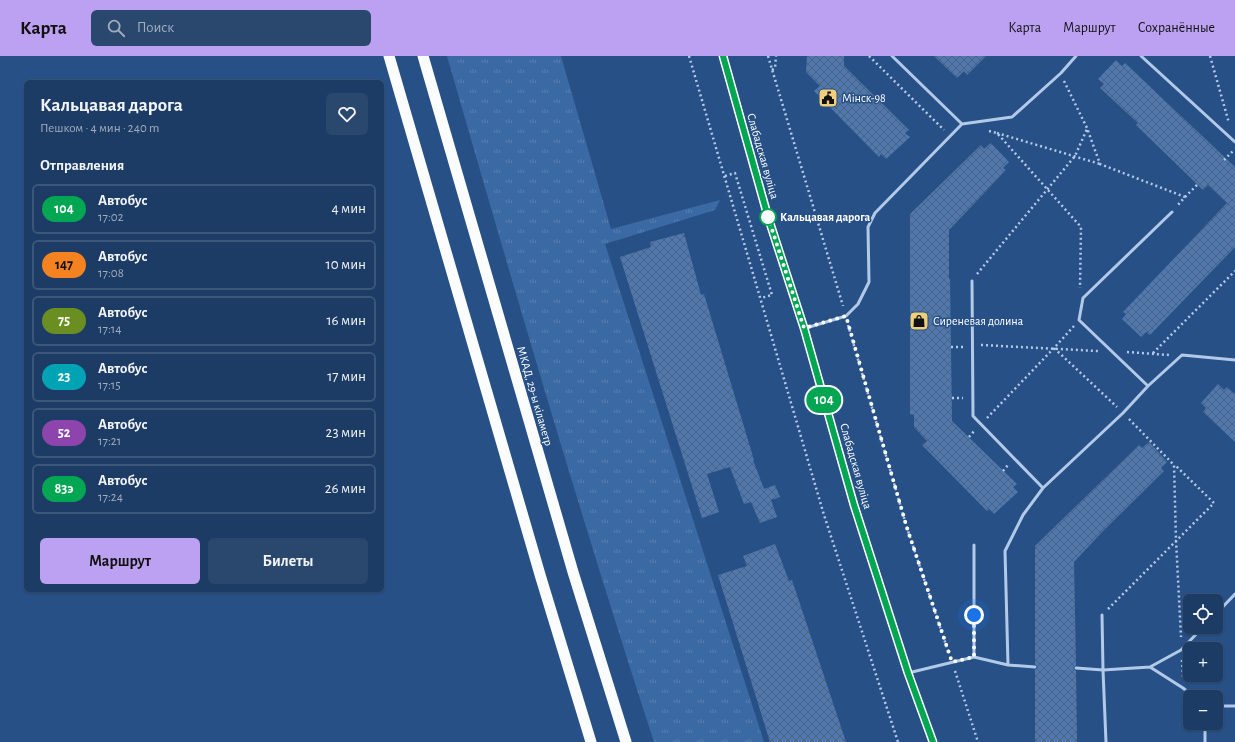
<!DOCTYPE html>
<html lang="ru">
<meta charset="utf-8">
<style>
:root{--surface:#1d3c65;--page:#2a476e;--text:#f1f3f6;--muted:#a0adbf;--line:#3b5679;--accent:#bca0f2}
body{margin:0;font-family:"Alegreya Sans",sans-serif;background:var(--page);color:var(--text);height:100vh;display:flex;flex-direction:column;font-size:15px;white-space:nowrap}
*{box-sizing:border-box;margin:0}
p{font-size:13px;color:var(--muted)}
.icon{flex:none;width:22px;height:22px;fill:none;stroke:currentColor;stroke-width:2;stroke-linecap:round;stroke-linejoin:round}
.map{position:relative;flex:1;overflow:hidden}
.side{position:absolute;left:24px;top:24px;width:360px;height:512px;display:flex;flex-direction:column;background:var(--surface);border-radius:6px;box-shadow:0 1px 3px #0004,0 0 0 1px var(--line)}
.side>*{flex:none}
.badge{padding:0 8px;border-radius:13px;font-size:14px;line-height:26px}
.controls{position:absolute;left:1183px;top:538px;display:grid;gap:8px}
.controls a{display:grid;place-items:center;width:40px;height:40px;border-radius:6px;background:var(--surface);box-shadow:0 1px 3px #0004,0 0 0 1px var(--line);font-size:20px}
.you{position:absolute;width:20px;height:20px;margin:-10px;border:3px solid #fff;border-radius:50%;background:#1a73e8;box-shadow:0 0 0 6px #1a73e833}
.map>.badge{position:absolute;translate:-50% -50%;box-shadow:0 0 0 2px #fff}
h2{padding:0 16px;font-size:15px;line-height:36px}
.round{display:grid;place-items:center;flex:none;width:42px;height:42px;border-radius:6px;background:var(--page)}
.headline{display:flex;align-items:center;justify-content:space-between;height:68px;padding:0 16px}
h1{font-size:19px;font-weight:700;line-height:30px}
.action{display:flex;gap:8px;margin-top:auto;padding:8px 16px}
.action a{flex:1;height:46px;border-radius:6px;background:var(--accent);color:#111;font-size:16px;font-weight:700;line-height:46px;text-align:center}
.action a+a{background:var(--page);color:var(--text)}
ul{padding:0;list-style:none}
li{display:flex;align-items:center;gap:12px;height:50px;margin:0 8px 6px;padding:0 8px;border:2px solid var(--line);border-radius:6px}
li div{flex:1}
li b{display:block;font-size:15px}
li em{font-style:normal}
li .badge{min-width:44px;font-weight:700;text-align:center}
header{display:flex;align-items:center;gap:24px;box-sizing:border-box;height:56px;padding:0 20px;background:var(--accent);color:#111}
header strong{font-size:19px}
nav{display:flex;gap:22px;margin-inline-start:auto;font-size:14px}
.search{width:280px;height:36px;background:var(--page);display:flex;align-items:center;gap:10px;box-sizing:border-box;padding:0 14px;border-radius:6px;color:var(--muted);font-size:15px}
.map>svg:first-child{display:block}
</style>
<header>
<strong>Карта</strong>
<div class="search"><svg class="icon" aria-label="search" viewBox="0 0 24 24"><circle cx="10" cy="10" r="6"/><path d="M15 15l6 6"/></svg>Поиск</div>
<nav><a>Карта</a><a>Маршрут</a><a>Сохранённые</a></nav>
</header>
<div class="map">
<svg width="1235" height="686" viewBox="0 0 1235 686">
<defs>
<pattern id="grass-tufts" width="24" height="20" patternUnits="userSpaceOnUse"><rect width="24" height="20" fill="#3b69a3"/><path d="M3 7l-1-3M5 7V3M7 7l1-3M15 17l-1-3M17 17v-4M19 17l1-3" fill="none" stroke="#5880b1"/></pattern>
<pattern id="building-cross-hatch" width="8" height="8" patternUnits="userSpaceOnUse"><rect width="8" height="8" fill="#4f79ae"/><path d="M0 0l8 8M0 8l8-8" fill="none" stroke="#4e627d"/></pattern>
</defs>
<rect width="100%" height="100%" fill="#275087"/>
<path fill="url(#grass-tufts)" d="M447,0h114l50,173 109,-29 -5,10 -110,34 159,498h-110c-74,-227 -141,-457 -207,-686z"/>
<path fill="url(#building-cross-hatch)" d="M807,0h37v10l65,64 -4,3 5,4 -24,22 -5,-5 -2,3 -65,-66 6,-5 -14,-14z
M934,0h52l-19,19 -3,-4 -7,7z
M1116,4l6,6 3,-3 110,104v80l-85,88 -4,-3 -5,5 -19,-18 4,-5 -3,-2 104,-109 -19,-18 -5,5 -67,-65 2,-2 -38,-35 4,-4 -6,-5z
M991,87l18,19 -6,6 3,2 -57,60v49h1l2,142 65,63 -4,3 5,5 -24,22 -5,-5 -2,2 -65,-66 5,-4 -13,-14v-12l-4,-1v-200l71,-69 3,4z
M684,177l17,62 3,-1 50,166h-1l11,29 11,-4 5,12 -9,3 6,17 -17,6 -9,-21 -7,2 -14,-37 -23,7 12,38 -17,6 -82,-261 31,-10 -1,-5z
M1218,328l6,6 3,-3 8,7v48l-32,-30 3,-4 -5,-5z
M1149,386l18,20 -6,6 3,3 -61,60 -29,31 2,103 -3,3 3,3 1,71h-42v-72l3,-3 -3,-3v-118l104,-101 3,3z
M775,488l14,37 3,-1 54,162h-76l-52,-167 29,-9 -4,-10z"/>
<g fill="none" stroke-linecap="round" stroke-linejoin="round">
<path stroke="#b2cae8" stroke-width="2.5" stroke-dasharray="2 3" stroke-linecap="butt" d="M689,0l135,459 74,227
M768,0l75,250
M869,0l75,74
M1210,0l19,67
M772,14l3,-2 1,-12
M1064,25l23,47 13,36 85,33 -8,9
M989,75l8,2 84,94 -1,61
M997,77l103,31
M1224,104l9,-9
M725,120l10,-3 37,122 -11,3
M1185,141l12,-12
M977,218l98,-118 12,-27
M848,269l59,203 42,126
M1074,270l-20,22 63,59
M981,289l117,6
M951,291h12
M1127,296l42,3
M1153,297l82,-82
M952,342h11
M987,362l67,-70
M1129,363l45,46 2,75 5,97
M969,381l6,-7
M1003,415l5,-6
M1108,553l106,-106 -39,-38
M1182,604l1,17
M955,615l23,71
M1203,638l10,3"/>
<path stroke="#b2cae8" stroke-width="3" d="M892,0l70,68
M1141,0l94,86
M972,225l1,135 70,72
M806,272l40,-12 12,-12 11,-22 -1,-55 7,-14 87,-89 50,-7 49,-44 15,-17
M1148,330l-69,-66 4,-22 89,-86
M974,489v112
M1216,558l19,-20
M1102,559l1,55 3,72
M1008,609l-3,-114 18,-36 20,-27 80,-75 25,-27 34,-31 53,5
M1150,611l31,-17 22,-23
M1076,612l27,2 47,-3 33,21 11,9
M908,617l66,-16 34,8 27,2
M1216,650h19
M1205,667v19"/>
<path stroke="#dce8f7" stroke-width="8" d="M723,0l45,161 36,111 50,177 54,168 25,69"/>
<path stroke="#fafcfe" stroke-width="11" d="M389,0l152,522 50,164
M423,0l150,516 53,170"/>
</g>
<g fill="none" stroke-linecap="round" stroke-linejoin="round">
<g stroke="#fff" stroke-width="9">
<path id="line" d="M723,0l45,161 36,111 50,177 54,168 25,69"/>
</g>
<use href="#line" stroke="#00a651" stroke-width="6"/>
<path stroke="#fff" stroke-width="4" stroke-dasharray="0 7.2" d="M768,161l36,111 42,-12 61,212 45,134 22,-5v-42"/>
</g>
<defs>
<g id="civic-square" transform="scale(1)"><rect x="-9" y="-9" width="18" height="18" rx="4" fill="#f1cf78" stroke="#275087"/><path d="M-.6-6.5H3V-4.5H.6V-3L4-1V1h2V6H-6V1h2V-1L-.6-3ZM-1.2 2.5V6h2.4V2.5Z" fill="#111"/></g>
<g id="shop-square" transform="scale(1)"><rect x="-9" y="-9" width="18" height="18" rx="4" fill="#f1cf78" stroke="#275087"/><path d="M-5-2.5h2.3a2.7 3.5 0 0 1 5.4 0H5L5.5 6h-11ZM-1.5-2.5h3a1.5 2.3 0 0 0-3 0Z" fill="#111"/></g>
</defs>
<g fill-rule="evenodd">
<use href="#civic-square" x="828" y="42"/>
<use href="#shop-square" x="919" y="265"/>
</g>
<circle fill="#fff" stroke="#00a651" stroke-width="2" cx="768" cy="161" r="8"/>
<g text-anchor="middle" stroke-width="3" stroke-linejoin="round" paint-order="stroke">
<g font-size="12" fill="#fff" stroke="#275087" text-anchor="start">
<text x="842" y="46">Мінск-98</text>
<text x="933" y="269">Сиреневая долина</text>
</g>
<g font-size="12" fill="#fff" stroke="#275087">
<text transform="translate(763 100) rotate(74)" y="4">Слабадская вуліца</text>
<text transform="translate(535 340) rotate(74)" y="4">МКАД, 29-ы кіламетр</text>
<text transform="translate(856 410) rotate(74)" y="4">Слабадская вуліца</text>
</g>
<g font-size="12" font-weight="bold" fill="#fff" stroke="#275087" text-anchor="start">
<text x="780" y="165">Кальцавая дарога</text>
</g>
</g>
</svg>
<div class="controls">
<a><svg class="icon" aria-label="locate" viewBox="0 0 24 24"><circle cx="12" cy="12" r="6"/><path d="M12 2v4M12 18v4M2 12h4M18 12h4"/></svg></a>
<a>+</a>
<a>−</a>
</div>
<div class="you" style="left:974px;top:559px"></div>
<b class="badge" style="left:824px;top:344px;background:#00a651;color:#fff">104</b>
<section class="side">
<div class="headline"><div><h1>Кальцавая дарога</h1><p>Пешком · 4 мин · 240 m</p></div><a class="round"><svg class="icon" aria-label="heart" viewBox="0 0 24 24"><path d="M12 20l-8-8c-3-5 5-10 8-4 3-6 11-1 8 4z"/></svg></a></div>
<h2>Отправления</h2>
<ul>
<li><span class="badge" style="background:#00a651;color:#fff">104</span><div><b>Автобус</b><p>17:02</p></div><em>4 мин</em></li>
<li><span class="badge" style="background:#f58220;color:#111">147</span><div><b>Автобус</b><p>17:08</p></div><em>10 мин</em></li>
<li><span class="badge" style="background:#6b8e23;color:#fff">75</span><div><b>Автобус</b><p>17:14</p></div><em>16 мин</em></li>
<li><span class="badge" style="background:#00a3b4;color:#fff">23</span><div><b>Автобус</b><p>17:15</p></div><em>17 мин</em></li>
<li><span class="badge" style="background:#8e44ad;color:#fff">52</span><div><b>Автобус</b><p>17:21</p></div><em>23 мин</em></li>
<li><span class="badge" style="background:#00a651;color:#fff">83э</span><div><b>Автобус</b><p>17:24</p></div><em>26 мин</em></li>
</ul>
<div class="action"><a>Маршрут</a><a>Билеты</a></div>
</section>
</div>
